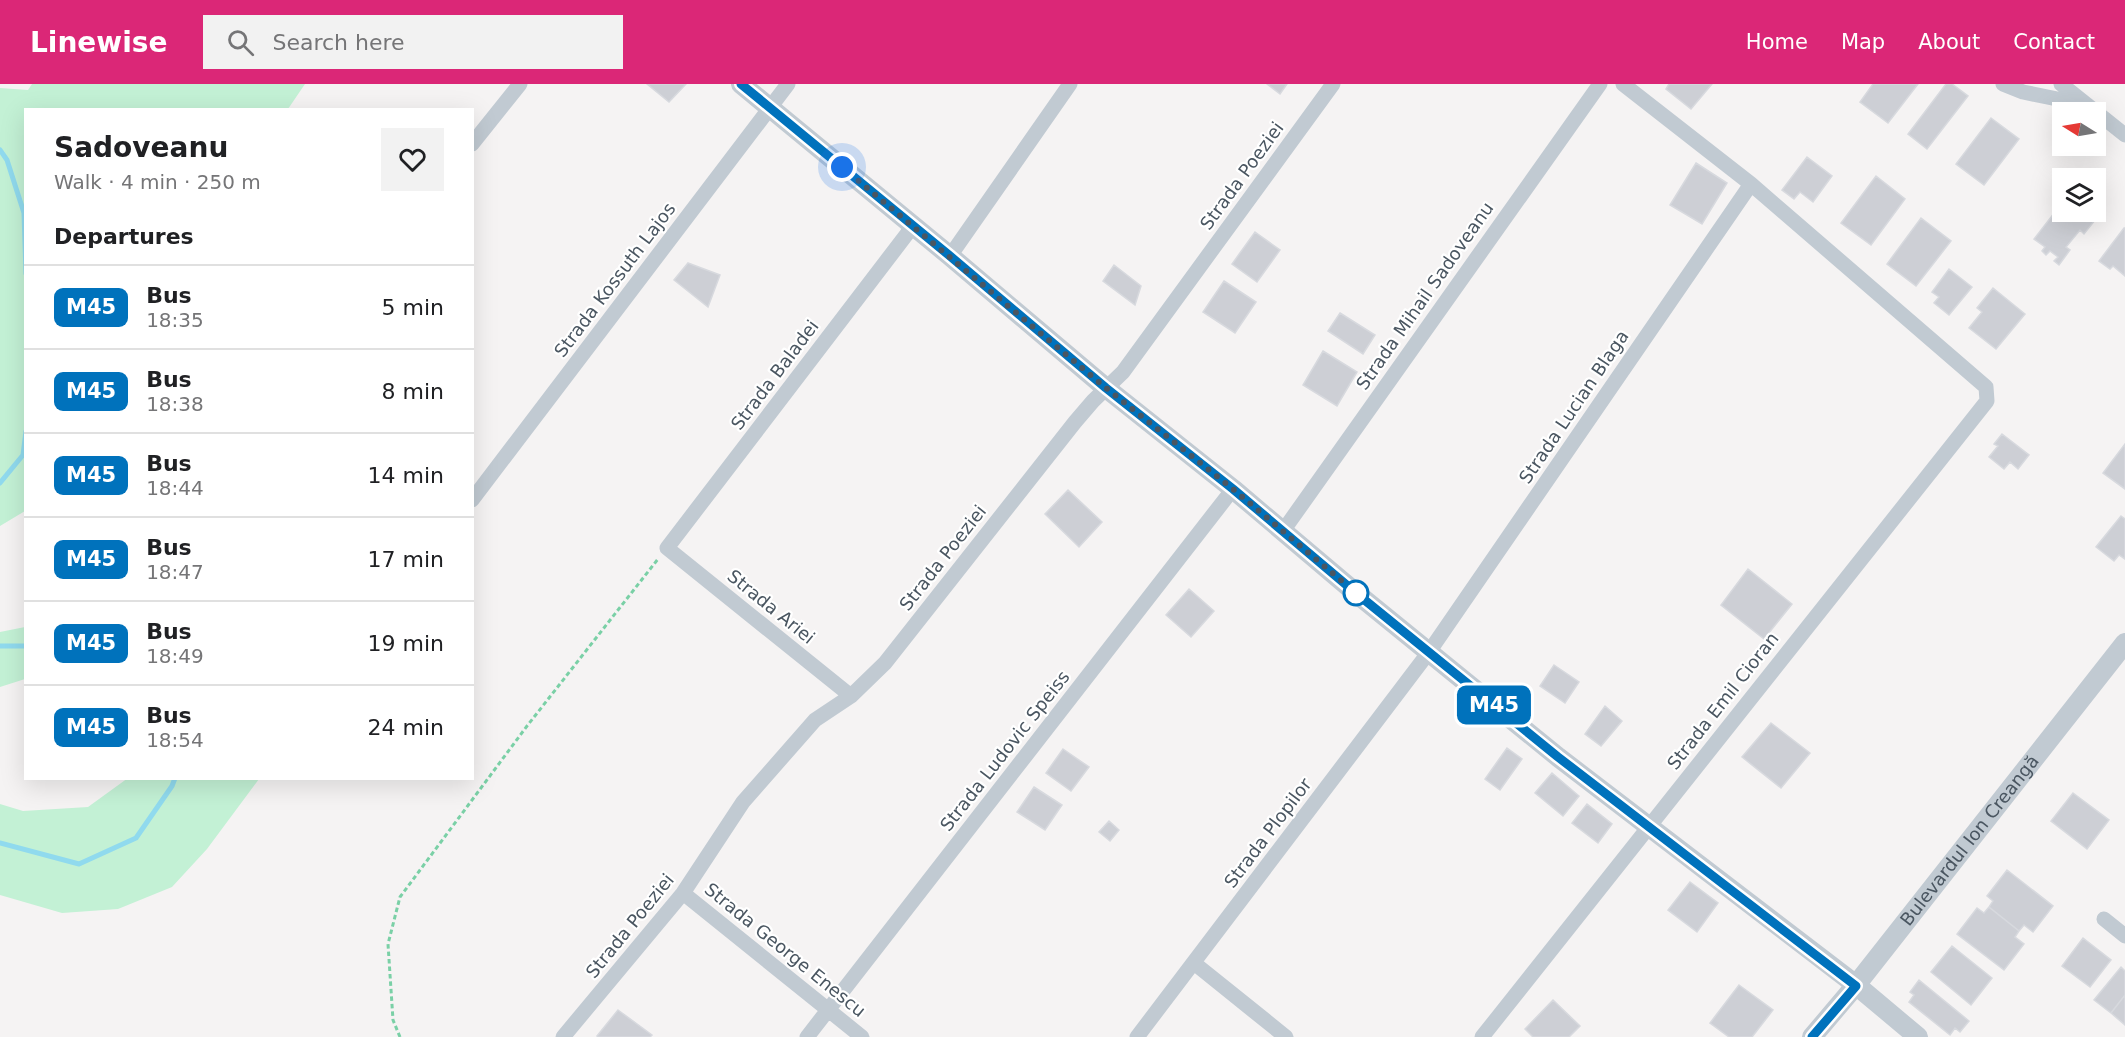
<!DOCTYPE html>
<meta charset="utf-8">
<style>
:root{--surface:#fff;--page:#f2f2f2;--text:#202124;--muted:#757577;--line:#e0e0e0;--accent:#db2777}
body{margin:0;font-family:"DejaVu Sans",sans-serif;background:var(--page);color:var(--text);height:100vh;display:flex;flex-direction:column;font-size:22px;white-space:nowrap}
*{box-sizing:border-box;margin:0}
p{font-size:20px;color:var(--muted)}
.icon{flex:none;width:33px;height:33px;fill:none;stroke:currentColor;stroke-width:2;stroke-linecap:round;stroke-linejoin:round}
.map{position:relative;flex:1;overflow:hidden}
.panel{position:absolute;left:24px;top:24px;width:450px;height:672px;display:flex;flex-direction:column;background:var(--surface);border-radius:0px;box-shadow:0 6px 24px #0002}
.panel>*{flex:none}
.badge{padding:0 12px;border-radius:9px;font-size:21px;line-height:39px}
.needle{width:39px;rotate:281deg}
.tools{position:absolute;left:2052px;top:18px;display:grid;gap:12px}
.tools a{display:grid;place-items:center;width:54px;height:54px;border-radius:0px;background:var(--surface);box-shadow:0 6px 24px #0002;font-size:30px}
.you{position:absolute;width:30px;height:30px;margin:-15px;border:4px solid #fff;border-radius:50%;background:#1a73e8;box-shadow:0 0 0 9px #1a73e833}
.map>.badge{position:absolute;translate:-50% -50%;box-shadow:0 0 0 3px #fff}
h2{padding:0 30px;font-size:22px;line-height:54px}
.round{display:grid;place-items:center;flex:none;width:63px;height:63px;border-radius:0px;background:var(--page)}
.head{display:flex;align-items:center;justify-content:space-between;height:102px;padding:0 30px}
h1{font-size:28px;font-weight:800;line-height:45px}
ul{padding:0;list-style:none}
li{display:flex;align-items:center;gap:18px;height:84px;padding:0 30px;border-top:2px solid var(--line)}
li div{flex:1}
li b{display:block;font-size:22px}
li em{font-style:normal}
li .badge{min-width:66px;font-weight:700;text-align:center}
header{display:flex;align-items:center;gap:36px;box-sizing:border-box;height:84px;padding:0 30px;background:var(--accent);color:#fff}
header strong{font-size:28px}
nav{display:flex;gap:33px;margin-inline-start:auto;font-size:21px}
.search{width:420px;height:54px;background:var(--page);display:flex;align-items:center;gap:15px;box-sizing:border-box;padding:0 21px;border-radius:0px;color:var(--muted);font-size:22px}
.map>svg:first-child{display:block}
</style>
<header>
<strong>Linewise</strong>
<div class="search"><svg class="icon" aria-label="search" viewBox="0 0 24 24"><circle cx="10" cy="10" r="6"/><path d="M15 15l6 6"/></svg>Search here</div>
<nav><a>Home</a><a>Map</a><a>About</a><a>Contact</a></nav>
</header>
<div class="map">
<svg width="2125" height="953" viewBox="0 0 2125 953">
<rect width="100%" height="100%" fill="#f5f3f3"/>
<path fill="#c3f1d5" d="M32,0h273l-17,25 -262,1 -1,401 -25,15v-438l28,2z
M25,543v52l-25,8v-55z
M128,694l131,1 -52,70 -35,38 -54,22 -56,4 -62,-18v-91l23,7 65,-4z"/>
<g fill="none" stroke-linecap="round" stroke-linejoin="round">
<path stroke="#90daee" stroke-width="5" d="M0,66l7,10 17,53 2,61
M0,399l23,-28 3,-24
M0,562h26
M0,759l79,21 57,-26 36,-52 3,-8"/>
</g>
<path fill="#cdcfd5" stroke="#d7d9de" stroke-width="1.5" d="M647,0h39l-17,18z
M1267,0h20l-7,10z
M1669,0h43l-21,25 -25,-20z
M1873,0h45l-30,39 -28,-21z
M1946,0h6l16,12 -41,53 -19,-15z
M1991,34l28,21 -35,46 -28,-21z
M1807,73l25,19 -19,26 -13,-10 -6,7 -12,-9z
M1696,79l31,20 -25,41 -32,-19z
M1876,92l29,23 -34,46 -30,-22z
M2062,119v9h34v-9l8,6 -20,25 -4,-4 -14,17 4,3 -11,15 -5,-4 4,-4 -8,-6 -4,4 -4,-4 3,-4 -11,-8z
M1921,134l30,23 -35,45 -29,-22z
M2124,144h1v48l-12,-10 -3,3 -11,-8z
M1255,148l25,18 -23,32 -25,-18z
M688,179l32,12 -12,32 -34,-27z
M1114,181l27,21 -6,19 -32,-24z
M1949,185l23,18 -23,28 -15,-12 5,-6 -7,-5z
M1224,197l32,21 -21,31 -32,-21z
M1993,204l32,26 -29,35 -27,-21 13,-16 -5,-4z
M1340,229l35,22 -12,19 -35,-23z
M1323,267l34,21 -20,34 -34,-21z
M2002,350l27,21 -11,14 -8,-7 -6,7 -15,-12 9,-11 -4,-2z
M2125,360v45l-22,-16z
M1068,406l34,32 -23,25 -34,-33z
M2121,432l4,3v40l-6,-4 -5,6 -18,-14z
M1748,485l44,35 -28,35 -43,-34z
M1189,505l25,22 -23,26 -25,-22z
M1554,581l25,17 -14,21 -25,-17z
M1605,622l17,15 -21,25 -16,-12z
M1771,639l39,30 -29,35 -39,-31z
M1507,664l15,11 -22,31 -15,-11z
M1063,665l26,18 -18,24 -25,-18z
M1552,689l27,23 -16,20 -28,-23z
M1034,703l28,18 -17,25 -28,-18z
M2073,709l36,27 -22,29 -36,-28z
M1587,720l25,20 -14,19 -26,-20z
M1109,737l10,9 -9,11 -11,-9z
M2007,786l46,36 -20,26 -9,-7 -5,6 -30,-24 4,-6 -6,-5z
M1690,798l28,21 -21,29 -29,-22z
M1989,823l30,24 -4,6 9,7 -20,26 -47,-36 20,-26 7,5z
M2083,854l28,22 -21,27 -28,-21z
M1952,862l40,32 -21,27 -40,-33z
M2121,883l4,4v24l-14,18 -17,-13z
M1919,896l50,41 -9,11 -5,-4 -5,7 -41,-33 5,-7 -4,-3z
M1739,901l34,25 -21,27h-23l-19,-14z
M2125,911v30l-14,-12z
M1553,916l27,26 -11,11h-36l-8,-8z
M618,926l34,25 -2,2h-52l-1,-1z"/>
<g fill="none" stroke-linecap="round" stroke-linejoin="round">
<path stroke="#7ad0a6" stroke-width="3" stroke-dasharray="4.5 3" stroke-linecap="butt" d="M400,953l-7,-17 -5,-76 12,-47 127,-171 131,-167"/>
<path stroke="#c1cad2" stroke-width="15" d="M2003,0l20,8 64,13
M2061,0l64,51
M472,60l48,-60
M950,172l120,-172
M472,416l316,-416
M1283,447l317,-447
M851,612l-184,-148 246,-322
M683,809l179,144
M2104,835l21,17
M1194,879l92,74
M563,953l120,-144 60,-91 72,-82 36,-24 34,-33 190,-241 18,-21 30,-29 210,-288
M807,953l426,-548
M1137,953l292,-385 322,-468
M1482,953l505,-636 -1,-14 -235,-203 -128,-100"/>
<g stroke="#c1cad2" stroke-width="20">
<path d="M741,0l209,172 156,132 127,101 123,104 202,164 298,228 62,52"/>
<path id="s1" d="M1812,953l44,-52 269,-342"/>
</g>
</g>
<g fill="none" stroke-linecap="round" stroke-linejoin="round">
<g stroke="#fff" stroke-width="14">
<path id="line" d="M741,0l209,172 156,132 127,101 123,104 202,164 298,229 -44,51"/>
</g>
<use href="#line" stroke="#0072bc" stroke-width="9"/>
<path stroke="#4a5661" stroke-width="6" stroke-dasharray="0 10.8" d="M842,83l264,221 127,101 123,104"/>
</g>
<circle fill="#fff" stroke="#0072bc" stroke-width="3" cx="1356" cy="509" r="12"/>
<g text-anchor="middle" stroke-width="4.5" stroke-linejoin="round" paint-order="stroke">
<g font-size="18" fill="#4a5661" stroke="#fff">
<text transform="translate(1242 92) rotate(-54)" y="6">Strada Poeziei</text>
<text transform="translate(615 196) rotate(-53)" y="6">Strada Kossuth Lajos</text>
<text transform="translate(1425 212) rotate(-55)" y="6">Strada Mihail Sadoveanu</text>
<text transform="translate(775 291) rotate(-53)" y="6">Strada Baladei</text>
<text transform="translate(1574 323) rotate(-56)" y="6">Strada Lucian Blaga</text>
<text transform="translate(943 474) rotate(-52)" y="6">Strada Poeziei</text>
<text transform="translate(771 523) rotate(39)" y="6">Strada Ariei</text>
<text transform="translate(1723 617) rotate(-52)" y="6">Strada Emil Cioran</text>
<text transform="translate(1005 667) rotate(-52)" y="6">Strada Ludovic Speiss</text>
<text transform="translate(1268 749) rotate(-53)" y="6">Strada Plopilor</text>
<text dy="6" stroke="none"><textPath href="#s1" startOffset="252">Bulevardul Ion Creangă</textPath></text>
<text transform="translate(630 842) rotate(-51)" y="6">Strada Poeziei</text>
<text transform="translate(785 866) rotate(39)" y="6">Strada George Enescu</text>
</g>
</g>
</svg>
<div class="tools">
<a><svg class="needle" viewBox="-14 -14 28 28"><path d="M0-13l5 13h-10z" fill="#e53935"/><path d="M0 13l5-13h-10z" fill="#757577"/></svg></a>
<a><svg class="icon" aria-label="layers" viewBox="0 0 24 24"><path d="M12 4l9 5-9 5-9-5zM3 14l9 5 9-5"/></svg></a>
</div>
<div class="you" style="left:842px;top:83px"></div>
<b class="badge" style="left:1494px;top:621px;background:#0072bc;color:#fff">M45</b>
<section class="panel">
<div class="head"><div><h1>Sadoveanu</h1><p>Walk · 4 min · 250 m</p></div><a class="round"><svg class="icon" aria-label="heart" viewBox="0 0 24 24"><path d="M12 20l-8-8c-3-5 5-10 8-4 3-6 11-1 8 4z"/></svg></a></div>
<h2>Departures</h2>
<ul>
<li><span class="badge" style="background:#0072bc;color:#fff">M45</span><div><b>Bus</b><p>18:35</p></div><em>5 min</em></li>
<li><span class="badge" style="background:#0072bc;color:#fff">M45</span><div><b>Bus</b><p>18:38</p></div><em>8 min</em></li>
<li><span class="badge" style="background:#0072bc;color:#fff">M45</span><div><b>Bus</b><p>18:44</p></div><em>14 min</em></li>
<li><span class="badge" style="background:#0072bc;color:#fff">M45</span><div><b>Bus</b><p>18:47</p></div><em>17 min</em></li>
<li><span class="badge" style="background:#0072bc;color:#fff">M45</span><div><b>Bus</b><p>18:49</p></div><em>19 min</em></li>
<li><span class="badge" style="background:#0072bc;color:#fff">M45</span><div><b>Bus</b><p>18:54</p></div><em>24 min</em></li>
</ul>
</section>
</div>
